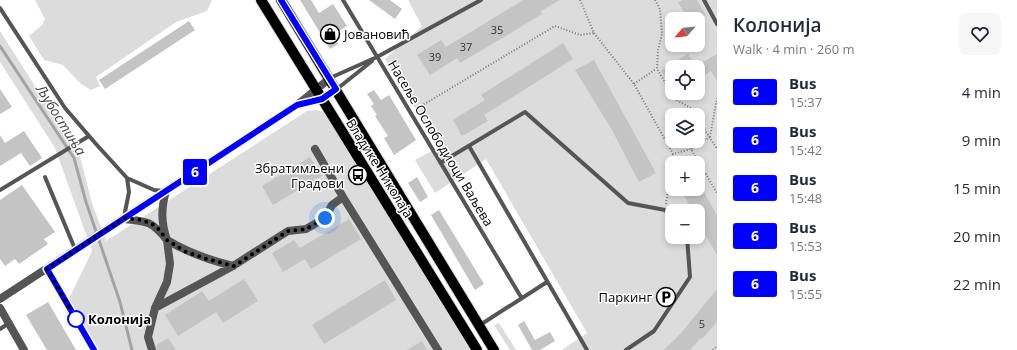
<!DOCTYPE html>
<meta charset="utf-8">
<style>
:root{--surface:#fff;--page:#f6f6f7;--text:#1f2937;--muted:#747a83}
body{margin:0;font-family:"Open Sans",sans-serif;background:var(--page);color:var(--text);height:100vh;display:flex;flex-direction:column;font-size:15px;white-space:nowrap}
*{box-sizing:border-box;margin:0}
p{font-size:13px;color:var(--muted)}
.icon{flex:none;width:22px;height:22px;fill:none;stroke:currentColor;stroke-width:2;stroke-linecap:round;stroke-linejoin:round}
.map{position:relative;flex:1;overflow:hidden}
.drawer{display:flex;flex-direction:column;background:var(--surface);width:300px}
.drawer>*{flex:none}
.badge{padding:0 8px;border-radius:3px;font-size:14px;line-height:26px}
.needle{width:26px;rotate:243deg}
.tools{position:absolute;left:665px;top:12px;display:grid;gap:8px}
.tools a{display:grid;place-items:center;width:40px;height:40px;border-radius:8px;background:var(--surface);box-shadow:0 2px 6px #0003;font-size:20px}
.you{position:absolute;width:20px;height:20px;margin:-10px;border:3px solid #fff;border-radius:50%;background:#1a73e8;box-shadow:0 0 0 6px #1a73e833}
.map>.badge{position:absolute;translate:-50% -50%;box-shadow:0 0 0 2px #fff}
.round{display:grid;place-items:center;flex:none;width:42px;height:42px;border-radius:8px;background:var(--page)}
.headline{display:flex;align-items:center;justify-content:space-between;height:68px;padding:0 16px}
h1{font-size:19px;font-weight:600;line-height:30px}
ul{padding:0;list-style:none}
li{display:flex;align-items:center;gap:12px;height:48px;padding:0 16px}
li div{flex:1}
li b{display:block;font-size:15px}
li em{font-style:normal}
li .badge{min-width:44px;font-weight:700;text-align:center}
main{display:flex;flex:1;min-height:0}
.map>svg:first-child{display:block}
</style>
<main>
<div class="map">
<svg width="717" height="350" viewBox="0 0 717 350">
<rect width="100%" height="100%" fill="#fff"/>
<path fill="#dcdcdc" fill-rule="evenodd" d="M35,0h177l-5,11 -31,11 -80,55 4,9 -9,4 -10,-6 -18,-19 -19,-5 -15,-24 13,-11 3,-6z
M408,0h309v350h-155l25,-17 -101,-174 -51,34 -20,-33 24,-13 -54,-88 37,-33zM672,19h26v26h-26zM672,67h26v26h-26zM672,115h26v26h-26zM672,163h26v26h-26zM672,211h26v26h-26z
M0,31l80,126 12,46 14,38 201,-130 9,-1 10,3 144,237h-376l-27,-47 25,-52 -37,-103 -55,-86z
M499,323l17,27h-6l-16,-25z"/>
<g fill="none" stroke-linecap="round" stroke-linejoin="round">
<path stroke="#a3a3a3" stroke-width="3" d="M0,46l74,112 12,44 34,100 12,48"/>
</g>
<path fill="#c4c4c4" d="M300,0h11l8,13 14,-9 14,22 -14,9 5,9 -8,5z
M369,0h21l12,9 -7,10z
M523,0h37l-19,11 1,3 -53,32 -29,17 -3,-5 -27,17 -13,-20 24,-15 5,7z
M683,0h14l9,15 -7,4h-11l-10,-17z
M189,21l6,9 -90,59 -6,-9z
M563,43l10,16 -89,56 4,6 -26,15 -9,-16 32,-20 -4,-5z
M688,54l8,13h-24v22l-11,-19z
M717,54v27l-6,-10 -13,8v-14z
M594,60l62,113 -17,9 -27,-52 -37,-60z
M0,89l12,18 -12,7z
M374,90l7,10 8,-5 27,45 -22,15 -10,-17 4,-2 -13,-20 2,-1 -6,-9 3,-2 -7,-10z
M24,131l18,27 -12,8 -9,-13 -21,13v-31l5,8z
M310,157l12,19 -49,29 -11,-19z
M417,177l11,20 -8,5 -12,-19z
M22,185l33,47 -11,7 4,5 -29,20 -4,-5 -10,7 -5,-7v-59z
M680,189h22l15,26v40l-19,-33v-11h-5z
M439,210l45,74 -9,6 -44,-75z
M349,219l12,20 -50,30 -6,-10 -22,13 -11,-19 22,-13 6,8z
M244,279l14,22 -35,22 -7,-11 -38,24 -13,-21 37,-24 7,10z
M385,280l11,20 -72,44 -12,-19z
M717,289v33l-15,17 -1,-1 -11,12h-26l18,-18z
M48,302l28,48h-29l-21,-35z
M524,321l11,19 15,-8 5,9 -15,9h-8l-14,-25z
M168,338l8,12h-19l-1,-5z
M422,341l5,9h-20z"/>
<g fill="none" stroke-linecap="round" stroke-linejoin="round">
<g stroke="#dbdbdb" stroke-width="12">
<path id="primary" d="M261,0l216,350
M281,0l213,350"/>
</g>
<path stroke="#777" stroke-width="2" stroke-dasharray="1 2" stroke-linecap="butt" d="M580,0l14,33 40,51 39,70 18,-5
M655,0l5,9 2,25 -4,16 -1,19 18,30 17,10 4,6
M634,84l22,-15
M416,109l139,-83 25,9 14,-2
M698,119l19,30
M710,137l-19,12 26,44
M710,137l7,-39
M672,163l1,-9
M666,204l6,-40
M713,350l4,-4"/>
<path stroke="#555" stroke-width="4" d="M343,0l178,297
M704,0l13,24
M0,8l65,100 31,36 31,34 27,12 10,1
M330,78l47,-21 104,-57
M337,89l35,-28
M469,146l118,204
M442,162l83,-50 103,91 37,7 7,8
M45,177l30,72
M0,190l89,-54
M124,217l5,-25 -2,-14
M480,325l67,-43
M0,329l9,-6
M626,350l28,-19 36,-54 -3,-40"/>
<path stroke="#555" stroke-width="8" d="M300,104l22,-5 14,-10
M343,197l95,153
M124,219c23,2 28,2 43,21 -6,-18 -6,-31 -1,-49
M167,240c21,13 42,20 66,26
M47,269l47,81
M0,299l297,-194 32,-26
M0,308l24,42
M155,308l78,-42 55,-35 18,-2 19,-11 7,-13 11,-8 -28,-48
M152,350l-4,-13 7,-29 12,-26 3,-18 -3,-24"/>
<use href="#primary" stroke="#000" stroke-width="10"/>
</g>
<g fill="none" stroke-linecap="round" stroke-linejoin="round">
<g stroke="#fff" stroke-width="9">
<path id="line" d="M94,350l-47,-81 250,-164 25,-6 14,-10 -55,-89"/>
</g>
<use href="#line" stroke="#00f" stroke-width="6"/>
<path stroke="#000" stroke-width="4" stroke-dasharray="0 7.2" d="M76,319l-29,-50 77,-51 18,2 14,6 11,14 19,12 21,7 27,7 54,-35 18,-2 19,-11"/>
</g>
<defs>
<g id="shop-ring" transform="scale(1)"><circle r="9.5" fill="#fff" stroke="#000" stroke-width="1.5"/><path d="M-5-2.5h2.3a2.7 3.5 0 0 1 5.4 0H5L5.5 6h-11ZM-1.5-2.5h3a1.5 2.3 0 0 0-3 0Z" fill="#000"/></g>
<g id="bus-ring" transform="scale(1)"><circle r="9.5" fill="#fff" stroke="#000" stroke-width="1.5"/><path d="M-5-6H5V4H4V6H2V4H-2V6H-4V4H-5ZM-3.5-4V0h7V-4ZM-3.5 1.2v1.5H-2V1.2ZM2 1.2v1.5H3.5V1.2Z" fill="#000"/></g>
<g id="parking-ring" transform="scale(1)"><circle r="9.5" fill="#fff" stroke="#000" stroke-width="1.5"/><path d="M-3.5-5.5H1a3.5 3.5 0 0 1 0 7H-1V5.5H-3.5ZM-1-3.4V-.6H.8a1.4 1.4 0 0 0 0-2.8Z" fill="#000"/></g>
</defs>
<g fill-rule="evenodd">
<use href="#shop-ring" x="330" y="34"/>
<use href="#bus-ring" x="358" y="175"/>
<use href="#parking-ring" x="666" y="297"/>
</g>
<circle fill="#fff" stroke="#00f" stroke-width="2" cx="76" cy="319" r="8"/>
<g text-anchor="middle" stroke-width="3" stroke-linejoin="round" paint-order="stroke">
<g font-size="11" fill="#313131">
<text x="497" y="34">35</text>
<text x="466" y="51">37</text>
<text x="435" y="61">39</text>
<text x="702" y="328">5</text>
</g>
<g font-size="13" fill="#000" stroke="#fff" text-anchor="end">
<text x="344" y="39" text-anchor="start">Јовановић</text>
<text x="344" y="173">Збратимљени<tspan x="344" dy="15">Градови</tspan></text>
<text x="652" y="302">Паркинг</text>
</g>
<g font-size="13" fill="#000" stroke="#fff">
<text transform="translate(441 143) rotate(59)" y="5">Насеље Ослободиоци Ваљева</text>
<text transform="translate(380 168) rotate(58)" y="5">Владике Николаја</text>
</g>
<g font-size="13" font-weight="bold" fill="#000" stroke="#fff" text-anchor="start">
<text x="88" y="324">Колонија</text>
</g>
<g font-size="14" font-style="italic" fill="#444" stroke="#fff">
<text transform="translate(61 120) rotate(58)" y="5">Љубостиња</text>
</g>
</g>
</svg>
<div class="tools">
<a><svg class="needle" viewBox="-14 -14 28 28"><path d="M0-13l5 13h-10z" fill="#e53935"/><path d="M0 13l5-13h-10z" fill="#747a83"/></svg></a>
<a><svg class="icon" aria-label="locate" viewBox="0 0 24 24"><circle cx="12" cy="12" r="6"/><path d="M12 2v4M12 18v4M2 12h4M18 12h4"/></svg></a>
<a><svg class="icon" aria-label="layers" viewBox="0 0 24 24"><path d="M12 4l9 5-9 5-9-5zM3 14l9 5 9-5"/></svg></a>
<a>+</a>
<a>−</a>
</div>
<div class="you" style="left:325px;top:218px"></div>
<b class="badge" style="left:195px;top:172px;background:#00f;color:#fff">6</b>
</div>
<section class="drawer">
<div class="headline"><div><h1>Колонија</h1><p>Walk · 4 min · 260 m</p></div><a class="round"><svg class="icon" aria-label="heart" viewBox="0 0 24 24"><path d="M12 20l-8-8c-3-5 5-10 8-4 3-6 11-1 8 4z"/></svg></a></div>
<ul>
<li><span class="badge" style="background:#00f;color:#fff">6</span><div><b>Bus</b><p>15:37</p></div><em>4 min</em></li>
<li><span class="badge" style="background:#00f;color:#fff">6</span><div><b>Bus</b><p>15:42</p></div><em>9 min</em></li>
<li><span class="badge" style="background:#00f;color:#fff">6</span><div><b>Bus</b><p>15:48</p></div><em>15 min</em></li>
<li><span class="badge" style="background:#00f;color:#fff">6</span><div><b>Bus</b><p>15:53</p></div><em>20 min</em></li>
<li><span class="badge" style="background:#00f;color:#fff">6</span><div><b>Bus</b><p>15:55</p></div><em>22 min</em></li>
</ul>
</section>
</main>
